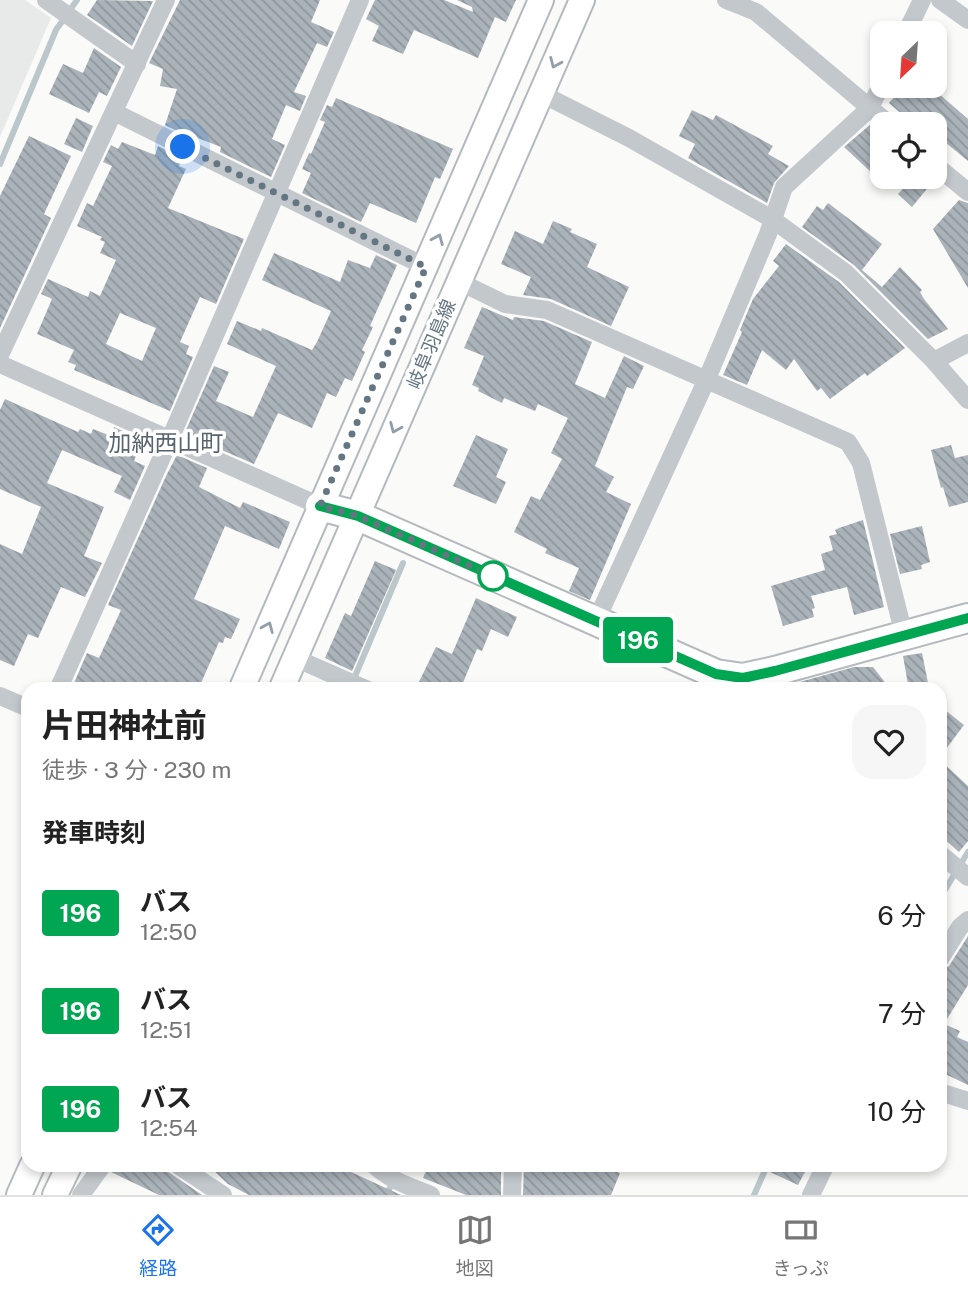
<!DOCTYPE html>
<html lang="ja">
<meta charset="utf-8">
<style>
:root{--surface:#fff;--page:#f6f6f6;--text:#222;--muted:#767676;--line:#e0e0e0;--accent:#1a73e8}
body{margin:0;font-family:"Public Sans","Noto Sans JP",sans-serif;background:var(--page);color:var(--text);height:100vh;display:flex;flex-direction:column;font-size:26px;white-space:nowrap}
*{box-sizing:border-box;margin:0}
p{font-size:23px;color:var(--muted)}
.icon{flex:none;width:38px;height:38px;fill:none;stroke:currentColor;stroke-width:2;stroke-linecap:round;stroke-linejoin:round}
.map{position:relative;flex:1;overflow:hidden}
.side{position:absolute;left:21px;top:682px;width:926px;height:490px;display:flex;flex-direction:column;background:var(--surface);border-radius:21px;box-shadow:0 4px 10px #0003}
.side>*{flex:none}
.badge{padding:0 14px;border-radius:5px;font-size:24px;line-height:46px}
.needle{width:46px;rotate:205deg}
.buttons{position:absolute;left:870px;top:21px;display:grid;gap:14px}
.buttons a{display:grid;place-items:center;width:77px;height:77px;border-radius:14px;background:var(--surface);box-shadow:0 4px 10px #0003;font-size:35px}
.you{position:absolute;width:35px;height:35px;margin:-18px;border:5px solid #fff;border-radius:50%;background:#1a73e8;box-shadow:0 0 0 10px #1a73e833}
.map>.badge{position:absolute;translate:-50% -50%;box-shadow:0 0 0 4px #fff}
h2{padding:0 21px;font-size:26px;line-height:63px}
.round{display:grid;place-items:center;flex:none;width:74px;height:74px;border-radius:21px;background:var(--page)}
.summary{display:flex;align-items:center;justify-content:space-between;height:119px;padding:0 21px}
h1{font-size:33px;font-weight:700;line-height:52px}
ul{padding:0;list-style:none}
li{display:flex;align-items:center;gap:21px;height:98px;padding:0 21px}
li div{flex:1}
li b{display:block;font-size:26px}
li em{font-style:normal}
li .badge{min-width:77px;font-weight:700;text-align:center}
.dock{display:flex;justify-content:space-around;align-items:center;height:98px;border-top:2px solid var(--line);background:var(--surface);font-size:19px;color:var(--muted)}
.dock a{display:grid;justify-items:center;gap:4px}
.dock .selected{color:var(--accent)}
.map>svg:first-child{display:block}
</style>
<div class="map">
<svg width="968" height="1195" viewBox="0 0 968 1195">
<defs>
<pattern id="building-back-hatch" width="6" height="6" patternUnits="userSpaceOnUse" patternTransform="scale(1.75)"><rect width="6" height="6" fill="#aab3b9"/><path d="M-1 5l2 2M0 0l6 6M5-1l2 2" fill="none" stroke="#8e969c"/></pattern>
</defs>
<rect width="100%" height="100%" fill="#fafaf8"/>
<path fill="#e8e9e9" d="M0,0h25l26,18 -51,119z"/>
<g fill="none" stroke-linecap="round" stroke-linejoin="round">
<path stroke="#bbc7cb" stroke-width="6" d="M0,164l56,-134 21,-30
M353,681l50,-118
M940,898l28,-46
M387,1195l12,-29
M754,1195l13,-29"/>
</g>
<path fill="url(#building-back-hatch)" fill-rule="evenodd" d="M97,0l56,1 -21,45 -45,-31z
M180,0h140l-9,22 23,10 -7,15 -10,-4 -23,49 12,4 -6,15 -14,-6 -14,34 13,6 -14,32 -51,-25 1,-5 -31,-12 -1,2 -24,-12 12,-36 -17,-3 3,-17 -14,-6z
M375,0h69l29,12 -1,-5 -15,-7h59l-10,22 -11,-5 -17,41 -64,-28 -11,24 -31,-13 7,-15 -13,-7z
M94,48l27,19 -14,29 -8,-4 -10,21 -40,-19 14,-30 20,9z
M904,86h26l38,33v42l-34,-28v-9h-21l-24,-21z
M336,98l117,51 -13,30 -5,-2 -19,46 -46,-20 -9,19 -59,-29 9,-20 -9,-4 7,-16 2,1 14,-32 -5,-2 7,-15 5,2z
M692,110l21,10 3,-5 57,31 -5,8 21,12 -15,17 -7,20 -79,-45 7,-14 -16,-8z
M76,118l17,8 -11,26 -18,-8z
M871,124l11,9v30l-9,11 -29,-27z
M29,136l42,20 -27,58 7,4 -51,110v-132z
M122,142l33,13 3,-9 24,12 -3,8 7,3 -18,39 76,31 -28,65 -16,-7 -20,45 9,4 -3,8 7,3 -23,54 -96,-41 2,-5 -8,-3 6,-12 -37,-16 15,-35 -11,-5 7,-15 40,18 2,-6 10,5 16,-36 -16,-7 5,-11 -5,-2 2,-3 -25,-11 10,-23 6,3 19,-40 -9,-4 8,-17 7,4zM120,313l36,15 -14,33 -36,-17z
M914,177h18l3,2 -23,28 -14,-13z
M959,200l9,3v85l-35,-59z
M828,203l54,41 -20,26 20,17 18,-20 22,23 -2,2 4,7 24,30 -20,10 -74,-74 -52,-38 15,-21 6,4z
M553,221l19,8 -2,3 27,12 -10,23 42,20 -18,39 -60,-27 -28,-4 8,-18 -30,-13 14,-33 28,13z
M786,244l53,38 66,66 -38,28 -2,-3 -35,26 -9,-11 -4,3 -23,-32 -8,11 -24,-20 -15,35 -24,-10 19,-43 -2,-2 13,-31 26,-33 -6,-5z
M274,253l66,29 8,-22 22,8 6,-13 21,10 -27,61 3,1 -11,23 3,2 -13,29 -7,-3 -9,19 -9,-4 -15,35 -34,-15 -24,51 -67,-29 2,-3 -3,-2 28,-64 15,6 -13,29 37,16 23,-51 -49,-22 10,-23 24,10 1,-3 50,22 5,-8 14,-31 -69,-31z
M482,307l31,13 1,-3 30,4 48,21 -17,42 30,14 19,-42 20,10 -11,23 -6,-2 -32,79 19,11 -8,15 25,12 -41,96 -21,-9 10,-23 -34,-15 2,-4 -33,-17 17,-36 9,4 22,-41 -11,-6 17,-35 -30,-14 -3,7 -31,-13 -2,5 -24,-12 1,-3 -7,-3 12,-29 -20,-8z
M5,399l73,33 2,-3 11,5 2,-5 18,7 3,-9 29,13 -9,21 11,5 -15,34 -16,-8 8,-16 -60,-26 -15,33 57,24 -20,49 18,7 -17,34 -24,-10 -23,51 -10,-4 -14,32 -14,-6v-116l22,10 19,-47 -41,-18v-79z
M476,435l32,14 -12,28 10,5 -10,22 -43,-18z
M951,445l4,13 13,-3v47l-19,5 -6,-20 -2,1 -10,-38z
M177,455l30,13 -8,19 41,21 3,-6 47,20 -11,27 -54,-23 -31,73 46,20 -9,20 -6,-2 -2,6 -4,-1 -21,48h-124l2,-6 -2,-1 13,-30 12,5 22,-48 -13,-5 59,-131z
M863,520l21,87 -30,8 -7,-28 -36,9 4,12 -3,1 2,8 -31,9 -12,-40 54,-16 -4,-16 12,-4 -4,-14 8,-2 -2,-4 4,-2z
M922,526l8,36 -9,3 1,4 -22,5 -10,-40z
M375,561l21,9 -44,101 -27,-13 20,-45 6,3z
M476,598l41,19 -9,20 -17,-8 -9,22 -5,-2 -17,41h-45l21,-43 16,7z
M922,653l6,30 -5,7h-14l-6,-34z
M854,667h19l18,23h-93l-2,-7z
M940,706l24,19 -24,32z
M940,760l28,26v55l-9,11 -19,-17z
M968,936v49l-24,39 16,7 -3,6 11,5v43l-27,-13 -1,2v-104l9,-4z
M113,1166h42l15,7 32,22h-43l-48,-23z
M209,1166h129l63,29h-152l-21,-11z
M428,1166h58l15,5v24h-35l-43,-17z
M524,1166h78l18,7 -9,22h-88z
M757,1166h51l-10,19z"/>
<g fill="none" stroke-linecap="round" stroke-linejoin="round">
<g stroke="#b3babf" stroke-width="28">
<path id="secondary" d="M241,690l300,-690
M281,690l301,-690
M19,1195l13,-29
M55,1195l14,-29"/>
</g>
<g stroke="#b5babe" stroke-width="32">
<path id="primary" d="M320,506l38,10 358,158 27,4 32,-7 193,-53"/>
</g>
<path stroke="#c3c8cc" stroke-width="18" d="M46,0l91,64
M726,0l30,12 133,112
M940,0l28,20
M906,33l16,-33
M542,94l87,44 143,81 74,54 88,88 34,39
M114,112l312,155
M934,164l34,28
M458,281l47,23 42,6 301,132 13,21 43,172
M0,355l166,-355
M934,361l34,-18
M0,364l320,142
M596,621l110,-240 62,-147 16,-47 86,-79 12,-25
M295,658l73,32
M775,671l12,19
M58,690l112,-251 190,-439
M0,696l28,12
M940,854l28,23
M940,959l20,-32 8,-7
M940,1092l28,9
M179,1166l44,29
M375,1166c15,14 36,21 56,29
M81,1195l21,-29
M512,1195l1,-29
M811,1195l14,-29"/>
<use href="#secondary" stroke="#fff" stroke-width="24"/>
<use href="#primary" stroke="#fff" stroke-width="28"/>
</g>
<defs><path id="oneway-chevron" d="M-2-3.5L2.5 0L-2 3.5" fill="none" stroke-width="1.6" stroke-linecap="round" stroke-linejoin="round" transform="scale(1.75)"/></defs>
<g stroke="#939fa8">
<use href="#oneway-chevron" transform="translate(555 63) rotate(113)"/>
<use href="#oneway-chevron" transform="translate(438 239) rotate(-67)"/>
<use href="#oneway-chevron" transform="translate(395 428) rotate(113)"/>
<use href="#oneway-chevron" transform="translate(268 627) rotate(-67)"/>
</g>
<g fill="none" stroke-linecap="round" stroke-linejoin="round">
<g stroke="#fff" stroke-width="16">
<path id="line" d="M320,506l38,10 358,158 27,4 32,-7 193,-53"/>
</g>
<use href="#line" stroke="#00a651" stroke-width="10"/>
<path stroke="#657683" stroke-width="7" stroke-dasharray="0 12.6" d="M183,147l243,120 -106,239 38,10 142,63 -7,-3"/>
</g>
<circle fill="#fff" stroke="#00a651" stroke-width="3.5" cx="493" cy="576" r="14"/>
<g text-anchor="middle" stroke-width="7" stroke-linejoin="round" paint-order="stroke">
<g font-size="19" fill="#657683" stroke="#fff">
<text transform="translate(431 344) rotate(-67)" y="7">岐阜羽島線</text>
</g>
<g font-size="23" fill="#57646e" stroke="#fff">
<text x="166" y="451">加納西山町</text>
</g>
</g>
</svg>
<div class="buttons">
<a><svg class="needle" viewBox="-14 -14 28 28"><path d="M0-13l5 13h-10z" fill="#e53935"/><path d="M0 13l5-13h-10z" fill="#767676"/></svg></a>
<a><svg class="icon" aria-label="locate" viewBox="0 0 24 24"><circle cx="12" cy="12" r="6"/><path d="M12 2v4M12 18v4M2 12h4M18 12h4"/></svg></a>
</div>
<div class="you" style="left:183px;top:147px"></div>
<b class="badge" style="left:638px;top:640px;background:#00a651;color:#fff">196</b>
<section class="side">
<div class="summary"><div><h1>片田神社前</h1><p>徒歩 · 3 分 · 230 m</p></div><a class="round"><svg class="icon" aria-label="heart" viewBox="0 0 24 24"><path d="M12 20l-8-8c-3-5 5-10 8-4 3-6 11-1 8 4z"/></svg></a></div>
<h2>発車時刻</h2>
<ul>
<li><span class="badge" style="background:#00a651;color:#fff">196</span><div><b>バス</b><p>12:50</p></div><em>6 分</em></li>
<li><span class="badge" style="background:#00a651;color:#fff">196</span><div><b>バス</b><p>12:51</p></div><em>7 分</em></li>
<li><span class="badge" style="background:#00a651;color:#fff">196</span><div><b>バス</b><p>12:54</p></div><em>10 分</em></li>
</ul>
</section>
</div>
<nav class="dock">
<a class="selected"><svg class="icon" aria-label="directions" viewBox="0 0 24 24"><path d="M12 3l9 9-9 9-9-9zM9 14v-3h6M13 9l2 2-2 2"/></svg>経路</a>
<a><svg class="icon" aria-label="map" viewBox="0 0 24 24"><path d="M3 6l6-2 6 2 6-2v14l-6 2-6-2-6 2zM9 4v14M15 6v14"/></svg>地図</a>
<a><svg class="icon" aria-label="tickets" viewBox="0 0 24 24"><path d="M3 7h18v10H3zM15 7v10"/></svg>きっぷ</a>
</nav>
